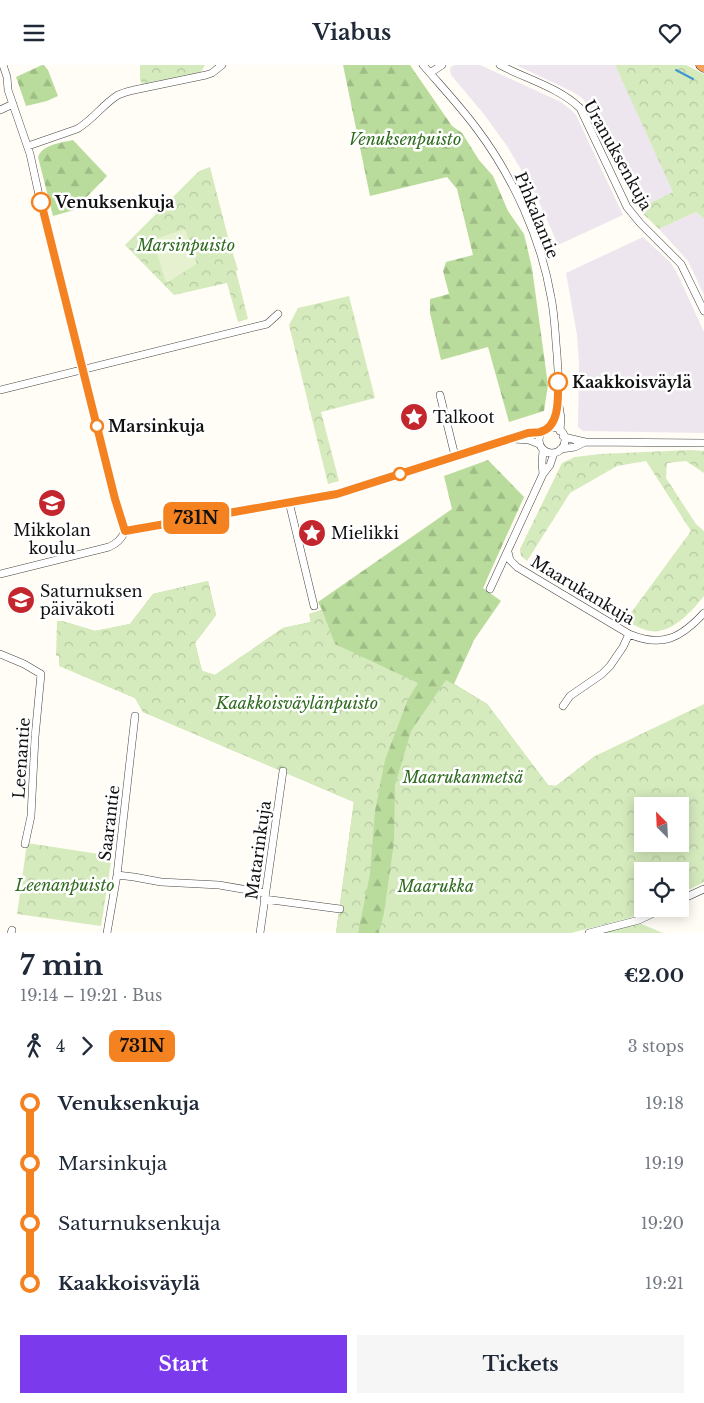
<!DOCTYPE html>
<meta charset="utf-8">
<style>
:root{--surface:#fff;--page:#f6f6f7;--text:#1f2937;--muted:#747a83;--accent:#7c3aed}
body{margin:0;font-family:"Libre Baskerville",serif;background:var(--page);color:var(--text);height:100vh;display:flex;flex-direction:column;font-size:19px;white-space:nowrap}
*{box-sizing:border-box;margin:0}
p{font-size:16px;color:var(--muted)}
.icon{flex:none;width:28px;height:28px;fill:none;stroke:currentColor;stroke-width:2;stroke-linecap:round;stroke-linejoin:round}
.map{position:relative;height:868px;overflow:hidden}
.sheet{display:flex;flex-direction:column;background:var(--surface);flex:1}
.sheet>*{flex:none}
.badge{padding:0 10px;border-radius:8px;font-size:18px;line-height:32px}
.needle{width:32px;rotate:336deg}
.fabs{position:absolute;left:634px;top:732px;display:grid;gap:10px}
.fabs a{display:grid;place-items:center;width:55px;height:55px;border-radius:0px;background:var(--surface);box-shadow:0 2px 12px #0003;font-size:25px}
.map>.badge{position:absolute;translate:-50% -50%;box-shadow:0 0 0 2px #fff}
.legs{display:flex;align-items:center;gap:8px;height:55px;padding:0 20px;font-size:16px}
.legs p{margin-inline-start:auto}
.overview{display:flex;align-items:center;justify-content:space-between;height:85px;padding:0 20px}
h1{font-size:28px;font-weight:800;line-height:38px}
.primary-button{display:flex;gap:10px;margin-top:auto;padding:10px 20px}
.primary-button a{flex:1;height:58px;border-radius:0px;background:var(--accent);color:#fff;font-size:20px;font-weight:800;line-height:58px;text-align:center}
.primary-button a+a{background:var(--page);color:var(--text)}
ul{padding:0 20px;list-style:none}
li{display:flex;align-items:center;gap:18px;height:60px;font-size:19px}
li i{display:grid;place-items:center;width:8px;height:100%;margin:0 6px;background:currentColor}
li i::after{content:'';width:12px;height:12px;margin:-6px;border:4px solid;border-radius:50%;background:var(--surface)}
li p{margin-inline-start:auto}
li:first-child i{background:linear-gradient(#0000 50%,currentColor 0)}
li:last-child i{background:linear-gradient(currentColor 50%,#0000 0)}
header{display:flex;justify-content:space-between;align-items:center;height:65px;padding:0 20px;background:var(--surface);font-size:22px;font-weight:800}
.map>svg:first-child{display:block}
</style>
<header><svg class="icon" aria-label="menu" viewBox="0 0 24 24"><path d="M4 6h16M4 12h16M4 18h16"/></svg>Viabus<svg class="icon" aria-label="heart" viewBox="0 0 24 24"><path d="M12 20l-8-8c-3-5 5-10 8-4 3-6 11-1 8 4z"/></svg></header>
<div class="map">
<svg width="704" height="868" viewBox="0 0 704 868">
<defs>
<pattern id="forest-firs" width="22" height="20" patternUnits="userSpaceOnUse" patternTransform="scale(1.25)"><rect width="22" height="20" fill="#b9dc9c"/><path d="M5 1l3.5 6h-7zM16 11l3.5 6h-7z" fill="#9ebc85"/></pattern>
<pattern id="park-crowns" width="20" height="18" patternUnits="userSpaceOnUse" patternTransform="scale(1.25)"><rect width="20" height="18" fill="#d5ebbd"/><path d="M2 6a3 3 0 1 1 6 0M12 15a3 3 0 1 1 6 0" fill="none" stroke="#b6c8a1"/></pattern>
</defs>
<rect width="100%" height="100%" fill="#fffdf5"/>
<path fill="#eee6ef" d="M455,0h25l81,37 10,8 5,5 47,100 -65,30 -22,-50 -29,-49 -24,-33 -32,-38 -1,-5 1,-3z
M516,0h99l59,127 -36,17 -41,-87 -8,-16 -7,-8 -9,-6z
M696,147l8,7v76l-16,-34 -29,-32z
M643,172l28,26 7,12 26,57v101l-121,-2 -5,-4 1,-64 -2,-28 -11,-62z"/>
<path fill="url(#forest-firs)" d="M42,0h2l4,5 10,26 -11,5 -21,5 -10,-29z
M343,0h67l42,61 10,7 17,27 14,16 15,35 16,23 8,34 16,117 -4,26 -35,11 -21,-75 -47,13 -11,-47v-14l19,-5 -6,-23 3,-9 27,-7 -16,-66 -10,-12 -77,19z
M73,75l34,36 -33,34 -21,6 -15,-59c5,-13 23,-14 35,-17z
M488,395l36,37 -41,91 18,13 -27,39 -20,44 33,20 61,81 8,1 39,-30 85,50h-38v38l-165,89h-141l18,-131 -199,-85 -12,-5 -8,-14 -61,-26 -12,-51 33,10 35,-7 23,-30 55,-13 8,34 -21,28 7,28 13,4 68,-47 28,-6 -2,-8 13,-4 -4,-8 134,-93 -8,-33z"/>
<path fill="url(#park-crowns)" fill-rule="evenodd" d="M140,0h65l-4,7 -59,12 -2,-5z
M615,0h71l18,9v145l-8,-7 -37,17 -21,-20 35,-17z
M210,102l19,74 9,29 -2,1 12,48 -10,3 -11,-39 -53,12 -49,-50 74,-74z
M349,231l26,102 -54,14 18,69 -11,3 -39,-159 9,-17z
M691,385l13,1v22l-18,-12 -19,2 -1,15 30,46 8,7v65c-12,15 -32,38 -53,35 -9,-1 -18,-7 -26,-10l66,-90 -45,-70 -29,5 -47,27 -41,65 -2,3 -6,-5 -1,-7 42,-86 13,-6 25,-3z
M208,516l8,34 -21,28 7,28 13,4 68,-47 28,-6 -2,-8 13,-4 13,34 83,39 -10,16 -23,61 -10,51 -5,63 -12,59h-22l18,-131 -199,-85 -12,-5 -8,-14 -76,-32v-10h-3l1,-35h5l33,10 35,-7 23,-30z
M446,615l41,24 61,81 8,1 39,-30 109,-52v178l-24,12v-23h-38v38h10l-22,9 -59,15h-192l5,-20 10,-71 1,-57 16,-54zM642,741h38v38h-38z
M27,778l85,13 -11,70 -84,-12z
M639,858l24,10h-59z"/>
<path fill="#e6f2cf" d="M185,164l12,35 -31,19 -13,-43z"/>
<g fill="none" stroke-linecap="round" stroke-linejoin="round">
<path stroke="#3f96cf" stroke-width="2" d="M676,5l17,9"/>
<g stroke="#444" stroke-width="8">
<path id="minor" d="M3,0l4,12 1,13 22,64 12,55 73,290 10,32
M423,0c18,21 37,41 54,64 36,48 64,109 74,168 4,19 4,38 6,57 1,23 6,53 -8,74
M500,0c26,14 58,22 80,43l47,99 13,16 41,41 23,47
M430,8l12,-8
M0,45l13,-6
M28,81l49,-17c16,-9 26,-25 41,-34 5,-2 11,-4 16,-5l72,-15 6,-2 10,-8
M0,325l267,-66 11,-10
M440,330l15,61
M559,341l2,12 -1,13
M539 375a13 13 0 1 1 26 0a13 13 0 1 1-26 0Z
M563,371l5,2 17,4 119,1
M514,374l15,1 10,4
M561,384l14,-2 10,-5
M543,385l-1,13 1,11
M289,437l25,104
M125,466l212,-37 191,-62h14
M508,487l2,8 7,7 112,67c33,14 52,4 75,-21
M0,509l109,-27c8,-4 12,-7 16,-16
M490,524l53,-115 7,-9 4,-12
M0,589l24,10 17,10 -6,63 -4,79 -6,28
M563,641l7,-10 32,-22 8,-8 13,-19 6,-13
M117,810l17,2 27,5 58,3 46,8
M264,834l76,10
M680,835l24,-11
M11,868l1,-3
M107,868l10,-58 18,-159
M260,868l23,-162
M589,868l50,-13 23,-11"/>
</g>
<g stroke="#222" stroke-width="11">
<path id="highway" d="M701,0l3,2"/>
</g>
<use href="#minor" stroke="#fff" stroke-width="7"/>
<use href="#highway" stroke="#f5a25d" stroke-width="10"/>
</g>
<g fill="none" stroke-linecap="round" stroke-linejoin="round">
<g stroke="#fff" stroke-width="11">
<path id="line-1" d="M41,137l74,297 10,32 212,-37 191,-61c4,-1 9,0 12,-1 20,-5 18,-34 18,-50"/>
</g>
<use href="#line-1" stroke="#f58220" stroke-width="8"/>
</g>
<defs>
<g id="sight-disc" transform="scale(1.4375)"><circle r="9.5" fill="#c4262e" stroke="#fff"/><path d="M0-6L1.8-2.2L6-1.7L2.9 1.2L3.7 5.4L0 3.3L-3.7 5.4L-2.9 1.2L-6-1.7L-1.8-2.2Z" fill="#fff"/></g>
<g id="school-disc" transform="scale(1.4375)"><circle r="9.5" fill="#c4262e" stroke="#fff"/><path d="M0-5L7-2L0 1L-7-2ZM-4 1L0 2.5L4 1V4Q0 6-4 4Z" fill="#fff"/></g>
</defs>
<g fill-rule="evenodd">
<use href="#sight-disc" x="414" y="352"/>
<use href="#school-disc" x="52" y="438"/>
<use href="#sight-disc" x="312" y="468"/>
<use href="#school-disc" x="21" y="535"/>
</g>
<g fill="#fff" stroke="#f58220" stroke-width="2.5">
<circle cx="41" cy="137" r="9"/>
<circle cx="558" cy="317" r="9"/>
<circle cx="97" cy="361" r="6"/>
<circle cx="400" cy="409" r="6"/>
</g>
<g text-anchor="middle" stroke-width="5" stroke-linejoin="round" paint-order="stroke">
<g font-size="16" font-style="italic" fill="#2f6b1f" stroke="#fff">
<text x="405" y="80">Venuksenpuisto</text>
<text x="186" y="186">Marsinpuisto</text>
<text x="297" y="644">Kaakkoisväylänpuisto</text>
<text x="463" y="718">Maarukanmetsä</text>
<text x="65" y="826">Leenanpuisto</text>
<text x="436" y="827">Maarukka</text>
</g>
<g font-size="16" fill="#111" stroke="#fff">
<text transform="translate(618 90) rotate(61)" y="6">Uranuksenkuja</text>
<text transform="translate(537 150) rotate(68)" y="6">Pihkalantie</text>
<text transform="translate(583 525) rotate(31)" y="6">Maarukankuja</text>
<text transform="translate(21 693) rotate(-86)" y="6">Leenantie</text>
<text transform="translate(109 758) rotate(-83)" y="6">Saarantie</text>
<text transform="translate(258 785) rotate(-82)" y="6">Matarinkuja</text>
</g>
<g font-size="16" font-weight="bold" fill="#111" stroke="#fff" text-anchor="start">
<text x="55" y="143">Venuksenkuja</text>
<text x="572" y="323">Kaakkoisväylä</text>
<text x="108" y="367">Marsinkuja</text>
</g>
<g font-size="16" fill="#111" stroke="#fff" text-anchor="start">
<text x="433" y="358">Talkoot</text>
<text x="52" y="471" text-anchor="middle">Mikkolan<tspan x="52" dy="18">koulu</tspan></text>
<text x="331" y="474">Mielikki</text>
<text x="40" y="532">Saturnuksen<tspan x="40" dy="18">päiväkoti</tspan></text>
</g>
</g>
</svg>
<div class="fabs">
<a><svg class="needle" viewBox="-14 -14 28 28"><path d="M0-13l5 13h-10z" fill="#e53935"/><path d="M0 13l5-13h-10z" fill="#747a83"/></svg></a>
<a><svg class="icon" aria-label="locate" viewBox="0 0 24 24"><circle cx="12" cy="12" r="6"/><path d="M12 2v4M12 18v4M2 12h4M18 12h4"/></svg></a>
</div>
<b class="badge" style="left:196px;top:453px;background:#f58220;color:#111">731N</b>
</div>
<section class="sheet">
<div class="overview"><div><h1>7 min</h1><p>19:14 – 19:21 · Bus</p></div><b>€2.00</b></div>
<div class="legs"><svg class="icon" aria-label="walk" viewBox="0 0 24 24"><circle cx="13" cy="4" r="2"/><path d="M13 8l-2 6 4 7M11 14l-3 7M7 12l3-4h3l4 4"/></svg>4<svg class="icon" aria-label="forward" viewBox="0 0 24 24"><path d="M9 5l7 7-7 7"/></svg><b class="badge" style="background:#f58220;color:#111">731N</b><p>3 stops</p></div>
<ul>
<li><i style="color:#f58220"></i><b>Venuksenkuja</b><p>19:18</p></li>
<li><i style="color:#f58220"></i><span>Marsinkuja</span><p>19:19</p></li>
<li><i style="color:#f58220"></i><span>Saturnuksenkuja</span><p>19:20</p></li>
<li><i style="color:#f58220"></i><b>Kaakkoisväylä</b><p>19:21</p></li>
</ul>
<div class="primary-button"><a>Start</a><a>Tickets</a></div>
</section>
